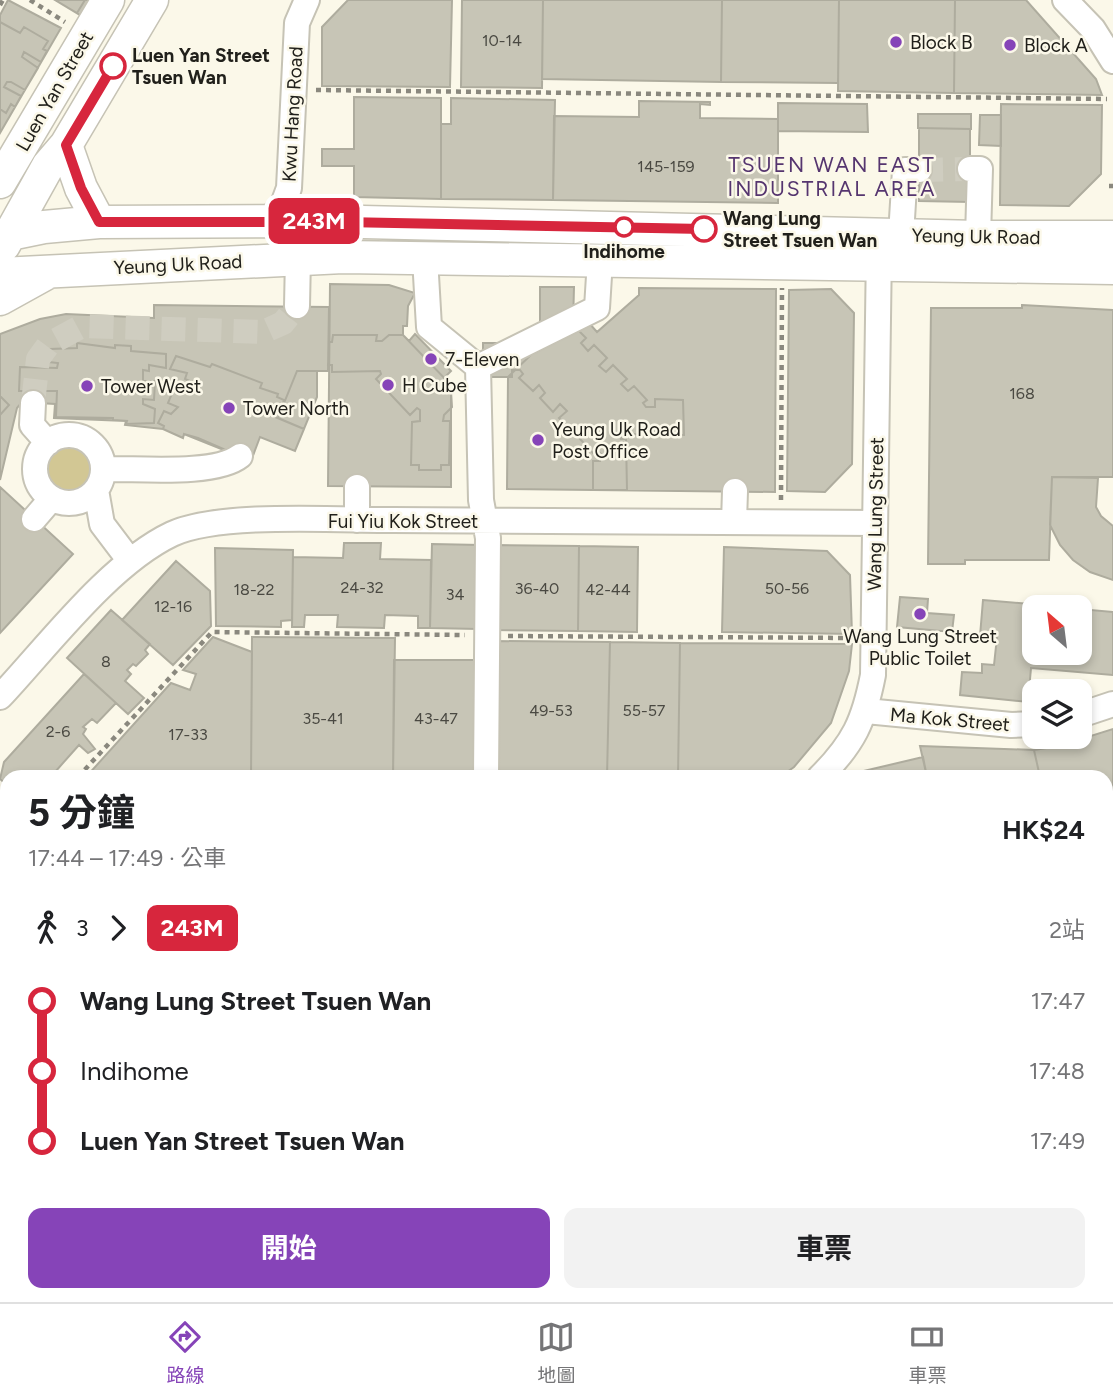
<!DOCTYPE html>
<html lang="zh-TW">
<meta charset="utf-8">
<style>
:root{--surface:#fff;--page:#f2f2f2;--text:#202124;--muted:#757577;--line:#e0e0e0;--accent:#8644b8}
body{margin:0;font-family:Figtree,"Noto Sans TC",sans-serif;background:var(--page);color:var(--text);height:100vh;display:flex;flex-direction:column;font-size:26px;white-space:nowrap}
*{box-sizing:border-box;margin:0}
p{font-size:23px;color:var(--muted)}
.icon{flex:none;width:38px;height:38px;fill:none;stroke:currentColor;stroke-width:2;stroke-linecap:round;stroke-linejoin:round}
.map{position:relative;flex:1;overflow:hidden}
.drawer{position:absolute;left:0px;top:770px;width:1113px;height:532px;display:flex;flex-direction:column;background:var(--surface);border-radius:21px 21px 0 0;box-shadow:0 4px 10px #0003}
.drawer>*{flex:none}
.badge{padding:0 14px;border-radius:10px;font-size:24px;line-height:46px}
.needle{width:46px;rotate:332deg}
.controls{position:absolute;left:1022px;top:595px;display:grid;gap:14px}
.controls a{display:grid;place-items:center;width:70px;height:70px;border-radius:14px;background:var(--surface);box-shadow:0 4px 10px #0003;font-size:35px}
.map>.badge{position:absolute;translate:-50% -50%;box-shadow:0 0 0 4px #fff}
.legs{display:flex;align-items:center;gap:10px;height:77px;padding:0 28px;font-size:23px}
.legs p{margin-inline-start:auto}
.summary{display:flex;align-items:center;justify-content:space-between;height:119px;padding:0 28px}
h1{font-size:38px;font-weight:700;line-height:52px}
.action{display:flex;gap:14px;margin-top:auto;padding:14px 28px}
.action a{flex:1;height:80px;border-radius:14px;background:var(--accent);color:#fff;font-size:28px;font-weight:700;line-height:80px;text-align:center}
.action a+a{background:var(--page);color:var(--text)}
ul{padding:0 28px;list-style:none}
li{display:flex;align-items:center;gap:24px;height:70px;font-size:26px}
li i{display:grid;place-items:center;width:10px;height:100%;margin:0 9px;background:currentColor}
li i::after{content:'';width:18px;height:18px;margin:-9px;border:5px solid;border-radius:50%;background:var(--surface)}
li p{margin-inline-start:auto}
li:first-child i{background:linear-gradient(#0000 50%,currentColor 0)}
li:last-child i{background:linear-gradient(currentColor 50%,#0000 0)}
.tab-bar{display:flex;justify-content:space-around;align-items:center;height:98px;border-top:2px solid var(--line);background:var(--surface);font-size:19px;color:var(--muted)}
.tab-bar a{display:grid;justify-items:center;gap:4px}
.tab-bar .on{color:var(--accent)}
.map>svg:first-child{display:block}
</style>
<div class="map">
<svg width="1113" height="1302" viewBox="0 0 1113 1302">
<rect width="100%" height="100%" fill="#fbf8e9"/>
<path fill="#f1e7b7" d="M1081,1295l32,5v1l-55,1z"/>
<path fill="#d2c794" d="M45 470a23 23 0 1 1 46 0a23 23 0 1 1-46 0Z"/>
<path fill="#c7c5b6" stroke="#aeac9e" stroke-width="2" d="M8,0l53,28 -61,105v-118z
M55,0h40l-10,18z
M55,0h30l-8,13z
M348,0h104l-2,87 -128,-1v-59z
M462,0h81l-1,88 -81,-1z
M543,0h179l-1,82 -179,-3z
M722,0h117l-1,83 -117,-1z
M839,0h116l-1,93 -116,-2z
M955,0h71l70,79 6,16 -148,-2z
M0,22l20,11 4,-6 24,14 -5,8 4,2 -6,11 -17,-10 -2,5 16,11 -13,22 -14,-8h-4l-3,5 17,9 -6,11 -4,-3 -5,9 -6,-4z
M354,97l87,1v101l-87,-2v-31h-32v-17h32z
M451,98l104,2 -2,100 -112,-1v-75h10z
M639,101l71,1v3l-10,-1v14l78,1v84l-225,-3 1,-84 85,1z
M778,103l89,1 1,28 -90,-1z
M1001,104l101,1 -1,69 -32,32 -69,-1z
M918,114h53v15l-53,-1z
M980,115h21v31l-22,-1z
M919,128l51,1v73l-51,-1z
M330,284l59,1 26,8 -7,13 -1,20h-4v9l6,6 6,-7 36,37 -7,7 7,13v96l-123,-1z
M540,287h34l-1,38 13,13 -5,5 7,8 6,-6 13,13 -8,8 7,6 7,-7 14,14 -6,5 7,7 6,-5 13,14 -4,3 3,4h9v-8l28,1 1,35 -53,-1v-6h-4l-6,6v5h5l1,51h-34v-29h7l1,-7 -4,-4 -4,3 -13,-14 5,-5 -7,-7 -5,5 -14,-14 8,-7 -7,-7 -7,8 -13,-14 5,-5 -6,-8 -6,6 -14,-13 4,-4 -3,-4h-8v7h-29v-34h52l5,-5z
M639,288l137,1 -1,203 -268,-3 1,-112 56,-54h25l8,9 42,-37z
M831,289l23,24 -2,151 -27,28 -38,-1 2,-201z
M154,305l175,2 -1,64h-11v26l-22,54 -35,-14 -9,24 -67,-27 -1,4 -20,-9 -38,-4 1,-4 -72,-3 1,-14 -33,-2 -5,6 -17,72v-146l40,-15 26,-5 88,4z
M1022,305l91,5v167h-61l-3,83h-84v4h-37l3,-256h91z
M333,335h44l-1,6h6l7,-6h14l47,49 -3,2 4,5 1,16 -8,8 -1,6h7l-1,44h-8v5h-22v-5h-8l1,-43 8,-1v-11l-3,-2 -7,7 -34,-36 5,-5 -1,-3 -48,1v-7h-4l1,-23h3z
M77,343l38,5v-3l16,1v5l35,3v14l-17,-3v6l-6,-1v11h12l-1,19 -11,-1v5l12,5 -1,14 -28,1 1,-3 -14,-1v-2l-57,-1 1,-26h-38l1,-24 37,1 1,-5 -9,-1 1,-13 27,-1z
M176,356l34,11 2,-3 50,19 -2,5 18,6 -1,3 7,3 -4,12 -8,-3 -2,6 34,14 -9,22 -35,-14 -9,24 -53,-23 -14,-4 -1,4 -20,-9 1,-3 -6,-3 6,-12 7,3 7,-7 -10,-4 7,-17 11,4 4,-9 -5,-2 2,-6 -17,-4z
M297,371h20v26l-13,32 -26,-11z
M0,396l9,9 -9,10z
M1052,477l46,1 -2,29 5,9 12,10v54l-23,-8 -17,-12 -13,-15 -10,-20z
M0,487l73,67 -73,79z
M344,543h37l-1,16 51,1 -1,68h-12v-12l-33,-1 -1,13 -47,-1 1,-12h-33l-1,12h-12l1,-70 50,1z
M432,544l48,1 -2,84 -48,-1z
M496,545l83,1 -1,85 -84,-1z
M579,546l59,1 -1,85 -59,-1z
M724,547l103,4 23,24 2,59 -130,-2z
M215,548l78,2 -1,70 -11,1v6l-65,-1z
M176,561l34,30 1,35 -38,39 -51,-45z
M900,597l28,2 -1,14 27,2 -2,17 -55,-5z
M983,600l82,7h-31v46h46v-44l33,3v63l-82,-7 -3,34 -68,-7 2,-23 20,1v-9l12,1 3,-28 -17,-1z
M111,610l39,34 -5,6 3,4 -12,12 -3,-2 -6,6 4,4 -6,7 19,17 -16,16 -61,-56z
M213,637l39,15 -1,125h-165l85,-94 19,7 6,-16 -13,-4z
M252,637l143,1 -2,139h-142z
M494,641l116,1 -3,135h-114z
M610,642l70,1 -2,134h-71z
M680,643l172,1 -3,27 -18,52 -37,44 -14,10h-102z
M394,660h85l-2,117h-84z
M84,674l32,29 -19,20 -5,-4 -9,8 3,2 -3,5 12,15 -7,4 -9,-8 -24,27 5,5h-53v8l-7,-6 4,-17z
M1113,729v225l-7,2v-179h-66l-6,-27 25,-4z
M920,746l114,4 6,27h-113z
M923,757l4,20h-75l-1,-3z
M0,863l7,6v92l-7,8z
M7,1015v61l-7,-2v-51z
M1113,1021v83l-7,2v-83z
M0,1108l7,2v185h206l1,7h-214z
M1113,1144v66l-7,2v-66z
M0,1180l7,3v112h206l1,7h-214z
M213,1295h77l1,7h-77z
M302,1295h48l1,7h-48z
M367,1295h139l1,7h-139z
M367,1295h139l1,7h-139z
M570,1295h73l-32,7h-39z
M649,1295h30l1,6 -29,1z"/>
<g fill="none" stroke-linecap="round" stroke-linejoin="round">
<path stroke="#cfcdc0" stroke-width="24" stroke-dasharray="24 12" stroke-linecap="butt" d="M919,170l51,-1
M33,403l5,-44 11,-15 33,-18 181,6 20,-9 14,-17"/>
<g stroke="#c6c3b5" stroke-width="28">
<path id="minor" d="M1065,0l28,29 20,32
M970,169h10l-2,68
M265,222l17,-15 7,-19 8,-165 10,-23
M901,235l4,-65h14
M425,258l4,69 49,40 3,133 7,38 -2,239
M297,306l1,-49
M478,367l119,-59 3,-48
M33,403l-1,22 16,18
M35 469a34 34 0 1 1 68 0a34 34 0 1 1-68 0Z
M103,469c34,-1 112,7 137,-13
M357,487v33
M96,490l6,34 28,37
M34,519l18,-21
M734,522l1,-31
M0,697c48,-51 109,-133 172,-163 47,-22 166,-14 221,-14 161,1 321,2 482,3
M866,711l145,14 23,-1
M1080,715l33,-11
M820,777c34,-34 44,-56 53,-102l6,-427
M0,812l7,7
M1106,970l7,-2
M0,988l7,-8
M0,1088l7,3
M538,1295l2,7"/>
</g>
<g stroke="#c6c3b5" stroke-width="35">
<path id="major" d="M66,145l15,43 18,34
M0,182l108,-182
M0,236l44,-9 55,-5 222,-1 657,16h135
M4,245l44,-79 18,-21 86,-145
M0,274l343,-17 770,11
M0,299l47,-26
M1106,1266l7,-4
M1000,1302l25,-7"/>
</g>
<path stroke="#8a887e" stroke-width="4.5" stroke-dasharray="5 5" stroke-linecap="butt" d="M30,0l35,22
M0,5l3,-5
M316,90l791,9
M1109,186h4
M781,500l1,-212
M508,636l345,2
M78,777l134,-145 253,3"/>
<use href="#minor" stroke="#fff" stroke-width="24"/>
<use href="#major" stroke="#fff" stroke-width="32"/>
</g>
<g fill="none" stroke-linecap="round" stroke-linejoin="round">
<g stroke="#fff" stroke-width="16">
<path id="line-1" d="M113,66l-47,79 15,43 18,34h244l361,7"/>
</g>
<use href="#line-1" stroke="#d7263d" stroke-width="10"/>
</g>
<g fill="#8644b8" stroke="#fbf8e9" stroke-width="2.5">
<circle cx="896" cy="42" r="7"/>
<circle cx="1010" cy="45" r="7"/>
<circle cx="431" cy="359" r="7"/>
<circle cx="388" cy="385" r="7"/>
<circle cx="87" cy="386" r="7"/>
<circle cx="229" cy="408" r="7"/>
<circle cx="538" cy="440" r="7"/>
<circle cx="920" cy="614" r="7"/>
</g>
<g fill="#fff" stroke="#d7263d" stroke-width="3.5">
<circle cx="113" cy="66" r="12"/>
<circle cx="624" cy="227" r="9"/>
<circle cx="704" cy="229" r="12"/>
</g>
<g text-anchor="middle" stroke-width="5" stroke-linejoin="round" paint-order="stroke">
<g font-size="16" fill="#4a4942">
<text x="502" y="46">10-14</text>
<text x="666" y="172">145-159</text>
<text x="1022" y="399">168</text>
<text x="362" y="593">24-32</text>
<text x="537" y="594">36-40</text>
<text x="787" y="594">50-56</text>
<text x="254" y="595">18-22</text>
<text x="608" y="595">42-44</text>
<text x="455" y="600">34</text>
<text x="173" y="612">12-16</text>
<text x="106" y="667">8</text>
<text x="551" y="716">49-53</text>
<text x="644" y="716">55-57</text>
<text x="323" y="724">35-41</text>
<text x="436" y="724">43-47</text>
<text x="58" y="737">2-6</text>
<text x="188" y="740">17-33</text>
</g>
<g font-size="19" fill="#21201b" stroke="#fbf8e9" text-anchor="start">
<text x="910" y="49">Block B</text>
<text x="1024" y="52">Block A</text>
<text x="445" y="366">7-Eleven</text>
<text x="402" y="392">H Cube</text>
<text x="101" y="393">Tower West</text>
<text x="243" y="415">Tower North</text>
<text x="552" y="436">Yeung Uk Road<tspan x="552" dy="22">Post Office</tspan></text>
<text x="920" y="643" text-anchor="middle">Wang Lung Street<tspan x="920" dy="22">Public Toilet</tspan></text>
</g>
<g font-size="19" font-weight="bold" fill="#21201b" stroke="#fbf8e9" text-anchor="start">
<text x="132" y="62">Luen Yan Street<tspan x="132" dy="22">Tsuen Wan</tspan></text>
<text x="723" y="225">Wang Lung<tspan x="723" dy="22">Street Tsuen Wan</tspan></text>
<text x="624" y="258" text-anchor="middle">Indihome</text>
</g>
<g font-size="19" fill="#21201b" stroke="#fbf8e9">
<text transform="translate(54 91) rotate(-60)" y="7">Luen Yan Street</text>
<text transform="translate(292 114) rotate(-87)" y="7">Kwu Hang Road</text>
<text transform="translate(976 236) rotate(1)" y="7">Yeung Uk Road</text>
<text transform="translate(178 264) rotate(-3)" y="7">Yeung Uk Road</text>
<text transform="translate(875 514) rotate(-89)" y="7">Wang Lung Street</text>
<text x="403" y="528">Fui Yiu Kok Street</text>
<text transform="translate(950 719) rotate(5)" y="7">Ma Kok Street</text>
</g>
<g font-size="21" letter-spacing="2" fill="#55356f" stroke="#fbf8e9">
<text x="832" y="172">TSUEN WAN EAST<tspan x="832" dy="24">INDUSTRIAL AREA</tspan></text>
</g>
</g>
</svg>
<div class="controls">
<a><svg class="needle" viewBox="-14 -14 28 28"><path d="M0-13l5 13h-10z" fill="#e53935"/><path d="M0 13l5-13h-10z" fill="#757577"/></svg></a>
<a><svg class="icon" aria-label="layers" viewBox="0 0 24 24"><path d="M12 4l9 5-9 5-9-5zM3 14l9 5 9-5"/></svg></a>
</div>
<b class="badge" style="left:314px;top:221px;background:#d7263d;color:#fff">243M</b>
<section class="drawer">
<div class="summary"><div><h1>5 分鐘</h1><p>17:44 – 17:49 · 公車</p></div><b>HK$24</b></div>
<div class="legs"><svg class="icon" aria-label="walk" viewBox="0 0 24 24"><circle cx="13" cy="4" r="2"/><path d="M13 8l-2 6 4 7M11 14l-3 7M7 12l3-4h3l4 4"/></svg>3<svg class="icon" aria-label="forward" viewBox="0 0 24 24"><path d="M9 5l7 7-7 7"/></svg><b class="badge" style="background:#d7263d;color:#fff">243M</b><p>2站</p></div>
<ul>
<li><i style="color:#d7263d"></i><b>Wang Lung Street Tsuen Wan</b><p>17:47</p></li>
<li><i style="color:#d7263d"></i><span>Indihome</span><p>17:48</p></li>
<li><i style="color:#d7263d"></i><b>Luen Yan Street Tsuen Wan</b><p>17:49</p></li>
</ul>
<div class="action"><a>開始</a><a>車票</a></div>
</section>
</div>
<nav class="tab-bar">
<a class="on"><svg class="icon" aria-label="directions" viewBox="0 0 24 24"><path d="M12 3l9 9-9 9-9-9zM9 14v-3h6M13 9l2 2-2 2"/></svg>路線</a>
<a><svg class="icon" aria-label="map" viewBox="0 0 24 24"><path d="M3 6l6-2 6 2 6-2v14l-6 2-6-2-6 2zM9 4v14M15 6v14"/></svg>地圖</a>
<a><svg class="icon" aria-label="tickets" viewBox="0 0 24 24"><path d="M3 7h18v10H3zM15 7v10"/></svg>車票</a>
</nav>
